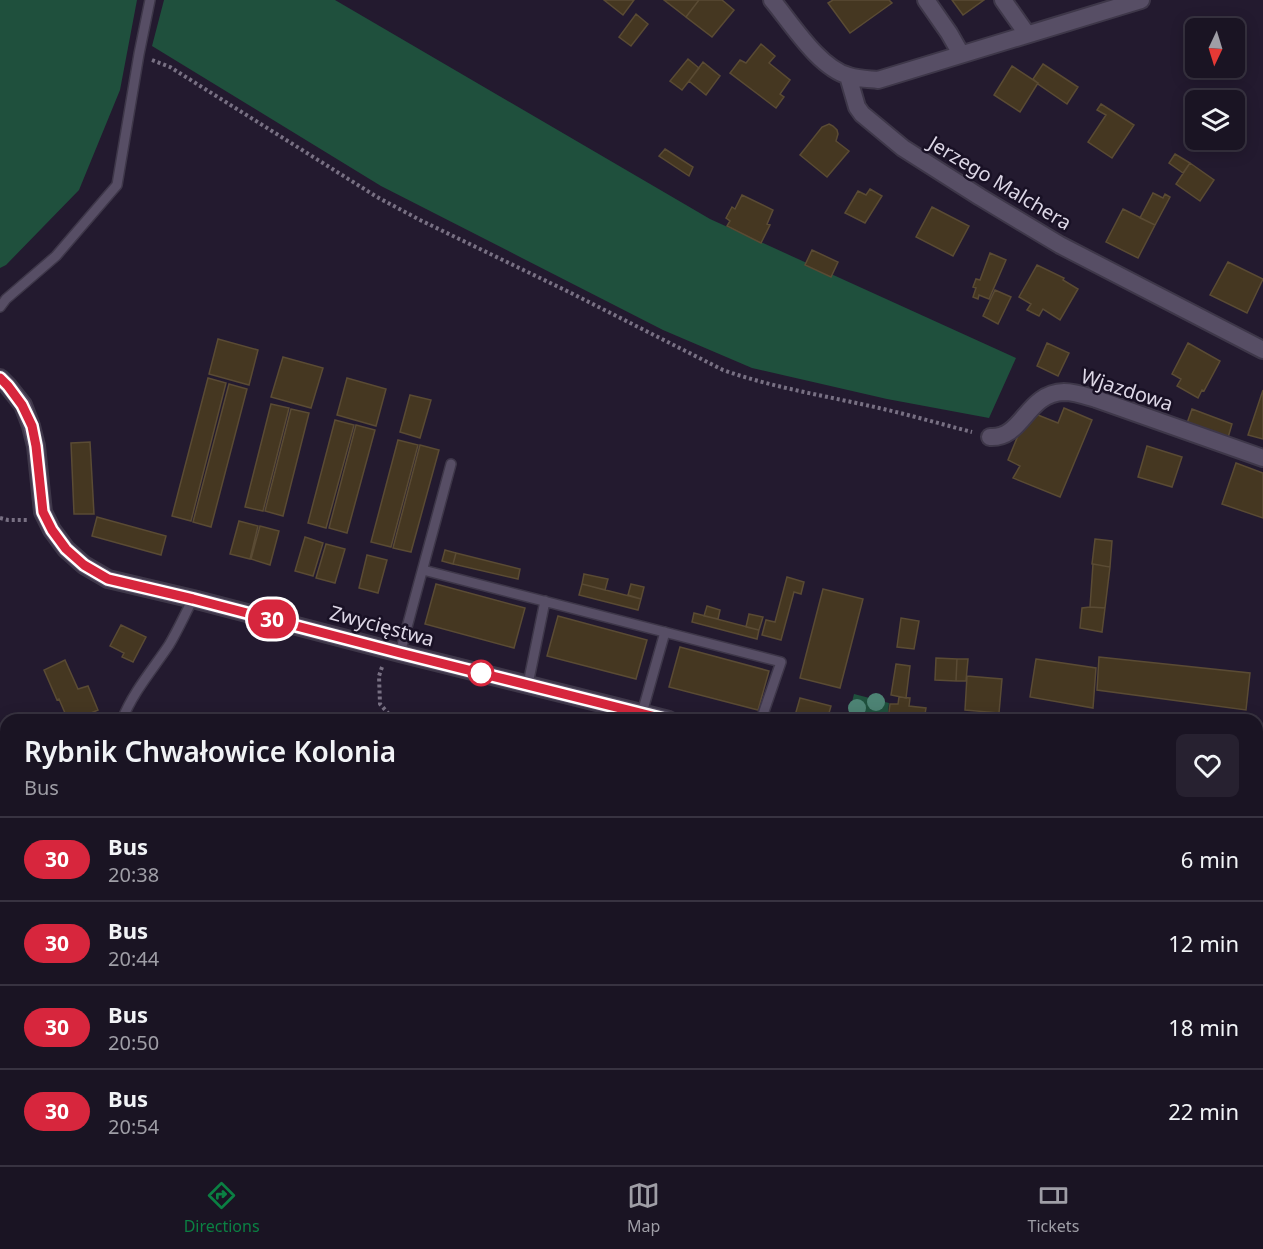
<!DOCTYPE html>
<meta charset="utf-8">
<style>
:root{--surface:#1a1423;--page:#272130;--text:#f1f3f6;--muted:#9f9ea6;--line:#383341;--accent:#0b8043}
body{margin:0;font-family:"Noto Sans",sans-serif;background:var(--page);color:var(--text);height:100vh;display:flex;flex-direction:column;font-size:22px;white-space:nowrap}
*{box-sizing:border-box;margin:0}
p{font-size:20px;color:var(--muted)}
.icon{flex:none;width:33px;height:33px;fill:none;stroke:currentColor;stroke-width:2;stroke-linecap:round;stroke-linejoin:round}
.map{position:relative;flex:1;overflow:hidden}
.details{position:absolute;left:0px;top:714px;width:1263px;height:452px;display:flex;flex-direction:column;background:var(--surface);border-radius:18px 18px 0 0;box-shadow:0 3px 15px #0003,0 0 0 2px var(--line)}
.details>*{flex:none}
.badge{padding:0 12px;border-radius:20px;font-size:21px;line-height:39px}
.needle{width:39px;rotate:184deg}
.buttons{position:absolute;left:1185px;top:18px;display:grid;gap:12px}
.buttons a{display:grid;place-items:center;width:60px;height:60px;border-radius:9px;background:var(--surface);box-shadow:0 3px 15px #0003,0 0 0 2px var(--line);font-size:30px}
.map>.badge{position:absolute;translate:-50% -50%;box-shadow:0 0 0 3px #fff}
.round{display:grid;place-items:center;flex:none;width:63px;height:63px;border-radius:9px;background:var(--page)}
.head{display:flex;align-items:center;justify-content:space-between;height:102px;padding:0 24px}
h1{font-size:28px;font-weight:600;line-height:45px}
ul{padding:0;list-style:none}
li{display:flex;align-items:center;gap:18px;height:84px;padding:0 24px;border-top:2px solid var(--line)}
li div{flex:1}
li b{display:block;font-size:22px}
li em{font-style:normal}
li .badge{min-width:66px;font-weight:700;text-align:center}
.tab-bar{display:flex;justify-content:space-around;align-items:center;height:84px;border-top:2px solid var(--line);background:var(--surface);font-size:16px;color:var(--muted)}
.tab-bar a{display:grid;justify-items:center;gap:3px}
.tab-bar .current{color:var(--accent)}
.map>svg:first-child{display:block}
</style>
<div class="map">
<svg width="1263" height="1165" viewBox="0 0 1263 1165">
<rect width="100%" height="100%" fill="#231a2f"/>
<path fill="#2e233d" d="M0,727l6,16v417h202l4,5h-212z"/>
<path fill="#1f503d" d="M0,0h137l-17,90 -41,100 -73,75 -6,3z
M164,0h171l375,219 306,139 -27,60 -102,-19 -135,-31 -89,-38 -282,-144 -229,-140z
M854,694l35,9 -2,17h-37l-2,-2z"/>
<path fill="#453721" stroke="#5a4b34" stroke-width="1.5" d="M604,0h30l-11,15z
M664,0h35l-13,17z
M699,0h23l12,10 -22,27 -26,-20z
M833,0h56l3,3 -42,30 -22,-30z
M952,0h32l-21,15z
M636,14l12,10 -17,22 -12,-9z
M761,44l14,12 -6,7 21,17 -10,14 4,3 -8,11 -46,-35 10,-13 6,3z
M688,59l11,9 -17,22 -12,-9z
M703,62l17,14 -14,19 -17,-14z
M1043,64l35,23 -11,17 -29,-20v-1l-5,-4z
M1012,66l26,17 -18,29 -26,-17z
M1101,104l33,21 -22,33 -24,-16 18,-27 -9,-5z
M829,124l4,2 4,4 1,4 -2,7 13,10 -22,26 -27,-22 22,-28z
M665,149l28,18 -4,9 -30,-20z
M1175,154l15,9 -7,10 -14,-10z
M1190,163l24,17 -14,21 -24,-17z
M870,189l12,7 -17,27 -20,-10 13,-22 8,4z
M1153,193l10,5 2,-4 5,3 -15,28 -15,-7z
M742,195l31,15 -6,14 3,1 -9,18 -34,-17 3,-5 -4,-3 6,-11 3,2z
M932,207l37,19 -16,30 -37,-19z
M1123,209l32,16 -17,33 -32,-16z
M812,250l26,12 -7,15 -26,-12z
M990,253l16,7 -17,39 -10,-4 -1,4 -5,-2 3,-9 -3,-1 3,-8 4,1z
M1228,262l35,17 -16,34 -37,-18z
M1037,265l27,13 -1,2 15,9 -18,31 -17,-11 -4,7 -12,-6 4,-6 -12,-7z
M995,290l16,7 -13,27 -15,-8z
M218,339l40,11 -9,35 -40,-11z
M1047,343l22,10 -11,23 -21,-10z
M1188,343l32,18 -16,30 -2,-1 -4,8 -21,-12 4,-7 -9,-5z
M283,357l40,11 -12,40 -40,-11z
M208,378l18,5 -35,138 -19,-5z
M347,378l39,11 -10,37 -39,-11z
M229,384l18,5 -36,138 -18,-5z
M1263,390v49l-15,-4z
M410,395l21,5 -11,38 -20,-6z
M271,404l18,4 -26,103 -18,-4z
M1064,408l28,12 -32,77 -47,-19 7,-12 -12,-6 20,-49 30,12z
M291,409l18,4 -26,103 -18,-5z
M1192,409l40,15 -5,17 -41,-15z
M335,420l19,5 -28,103 -18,-5z
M356,425l19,5 -28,103 -18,-5z
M398,440l20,5 -27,102 -20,-5z
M90,442l4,72h-20l-3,-71z
M420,445l19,5 -28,102 -18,-4z
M1147,446l35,11 -10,30 -34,-10z
M1236,463l27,10v45l-41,-14z
M97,517l69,19 -5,19 -69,-19z
M239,521l19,5 -8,33 -20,-5z
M260,526l19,5 -9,34 -19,-6z
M305,537l18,6 -10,33 -18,-5z
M1095,539l17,2 -2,26 -18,-3z
M326,544l19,5 -10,34 -19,-5z
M445,550l11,3 -3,11 -11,-3z
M456,553l64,16 -2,10 -65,-15z
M367,555l20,5 -9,33 -19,-5z
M1093,564l17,3 -5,41 -15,-1z
M584,574l24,5 -3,11 -23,-6z
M787,577l17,5 -3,12 -7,-2 -13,48 -19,-5 4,-15 9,2z
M436,584l89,24 -11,40 -89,-24z
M582,584l59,15 -3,11 -59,-15z
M631,584l13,3 -3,12 -13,-4z
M823,589l40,10 -23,89 -40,-10z
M707,606l13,4 -2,9 -14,-3z
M1090,607l15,1 -3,24 -22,-4 2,-20z
M694,613l65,17 -2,9 -65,-17z
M749,614l14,3 -4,13 -13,-3z
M558,616l89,24 -11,39 -89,-23z
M901,618l18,3 -5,28 -17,-2z
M121,625l25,12 -13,25 -11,-5 2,-4 -14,-7z
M680,647l89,24 -11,39 -89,-23z
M1099,657l151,16 -4,37 -149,-20z
M936,658l21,1 -1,22 -21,-1z
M957,659h11l-2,22h-10z
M1036,659l60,9 -3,40 -63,-11z
M65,660l13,29 10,-3 10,24 -23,10h-7l-9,-21 -2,1 -13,-30z
M896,664l14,2 -4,32 -15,-3z
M967,676l35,3 -3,34 -34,-3z
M899,697l11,1 -1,8 17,2 -2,12h-36l2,-16h8z
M800,698l31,8 -4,14 -33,-1z
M1263,828v31h-6v8v-38z
M1257,1048l6,1v35l-6,-1z
M616,1160h55l-1,5h-54z
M932,1160h59l-1,5h-59z"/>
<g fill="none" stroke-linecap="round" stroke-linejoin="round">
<g stroke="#3e3749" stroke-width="12">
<path id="service" d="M0,307l6,-8 50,-43 61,-71 22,-131 11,-54
M423,570l358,92 -20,58
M400,653l51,-189
M528,684l17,-83
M642,713l23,-81
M122,720c11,-28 31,-51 47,-75 9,-15 16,-31 24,-46
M0,1149l6,4
M15,1160l7,5
M229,1160l4,5
M1008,1165v-5"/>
</g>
<g stroke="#3e3749" stroke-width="20">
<path id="minor" d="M772,0c20,24 47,68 77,76 10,3 19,3 29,4l263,-80
M926,0l23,33 12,21
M1003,0l24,34
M848,76l9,31 5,7 41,34 77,49 80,48 203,105
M0,378l8,8 15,19 8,21 5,20 7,66 9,18 14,19 18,16 24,14 85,20 207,54 269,67
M990,437c33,2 36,-44 74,-45 11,0 22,4 32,7l167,59
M1257,746l6,-1
M1257,967l6,-4
M432,1165l10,-5
M722,1165v-5"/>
</g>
<path stroke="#787083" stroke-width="4" stroke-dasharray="3 3" stroke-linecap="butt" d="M152,60l18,7 207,130 43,23 151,73 152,77c51,18 104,26 156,38 31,7 62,16 93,24
M0,518l8,2h19
M382,667l-3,9 1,28 14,16
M842,717l3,3
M290,1160l4,5
M786,1160l40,4
M899,1160l3,5
M749,1165v-5"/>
<use href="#service" stroke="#574e65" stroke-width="9"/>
<use href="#minor" stroke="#574e65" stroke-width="16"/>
<g stroke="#777082" stroke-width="7">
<path id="rail" d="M0,794l6,14
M0,840l6,14
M0,875l6,14
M158,1160l4,5
M183,1160l4,5"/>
</g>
<use href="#rail" stroke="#191125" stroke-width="4.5" stroke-dasharray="14" stroke-linecap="butt"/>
<path stroke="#787083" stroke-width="4" stroke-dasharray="3 3" stroke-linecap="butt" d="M0,808l6,-3"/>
</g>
<g fill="#4d8374">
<circle cx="876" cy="702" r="9"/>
<circle cx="857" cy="708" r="9"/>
</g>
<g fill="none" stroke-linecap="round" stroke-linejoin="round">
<g stroke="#fff" stroke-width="14">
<path id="line" d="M0,378l8,8 14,19 10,21 4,20 7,66 9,18 14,19 18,16 24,14 85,20 207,54 268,67"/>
</g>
<use href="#line" stroke="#d7263d" stroke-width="9"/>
</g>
<circle fill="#fff" stroke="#d7263d" stroke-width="3" cx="481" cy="673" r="12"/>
<g text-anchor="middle" stroke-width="5" stroke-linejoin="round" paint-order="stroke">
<g font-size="20" fill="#ddd7e6" stroke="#191125">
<text transform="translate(1000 183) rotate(31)" y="7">Jerzego Malchera</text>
<text transform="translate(1127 390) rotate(18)" y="7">Wjazdowa</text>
<text transform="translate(382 626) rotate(15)" y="7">Zwycięstwa</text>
</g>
</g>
</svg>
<div class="buttons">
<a><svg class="needle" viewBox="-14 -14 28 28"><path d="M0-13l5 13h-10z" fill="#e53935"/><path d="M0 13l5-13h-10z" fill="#9f9ea6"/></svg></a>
<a><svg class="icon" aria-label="layers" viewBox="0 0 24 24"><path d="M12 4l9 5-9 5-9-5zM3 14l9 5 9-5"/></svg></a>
</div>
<b class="badge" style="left:272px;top:619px;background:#d7263d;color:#fff">30</b>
<section class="details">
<div class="head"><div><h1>Rybnik Chwałowice Kolonia</h1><p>Bus</p></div><a class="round"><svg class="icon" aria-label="heart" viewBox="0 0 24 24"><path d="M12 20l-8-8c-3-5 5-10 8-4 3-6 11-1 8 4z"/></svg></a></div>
<ul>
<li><span class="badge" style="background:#d7263d;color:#fff">30</span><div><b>Bus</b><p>20:38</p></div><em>6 min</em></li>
<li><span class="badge" style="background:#d7263d;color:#fff">30</span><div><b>Bus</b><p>20:44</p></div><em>12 min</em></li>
<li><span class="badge" style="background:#d7263d;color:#fff">30</span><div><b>Bus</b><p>20:50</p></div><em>18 min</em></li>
<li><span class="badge" style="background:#d7263d;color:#fff">30</span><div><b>Bus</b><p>20:54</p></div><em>22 min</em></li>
</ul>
</section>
</div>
<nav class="tab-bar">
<a class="current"><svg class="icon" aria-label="directions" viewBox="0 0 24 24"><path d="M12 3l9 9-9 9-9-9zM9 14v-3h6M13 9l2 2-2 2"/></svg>Directions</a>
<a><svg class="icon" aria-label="map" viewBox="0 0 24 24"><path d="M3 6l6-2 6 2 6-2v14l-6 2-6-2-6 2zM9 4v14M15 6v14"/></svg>Map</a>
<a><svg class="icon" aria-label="tickets" viewBox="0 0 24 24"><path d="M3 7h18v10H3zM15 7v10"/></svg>Tickets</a>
</nav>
